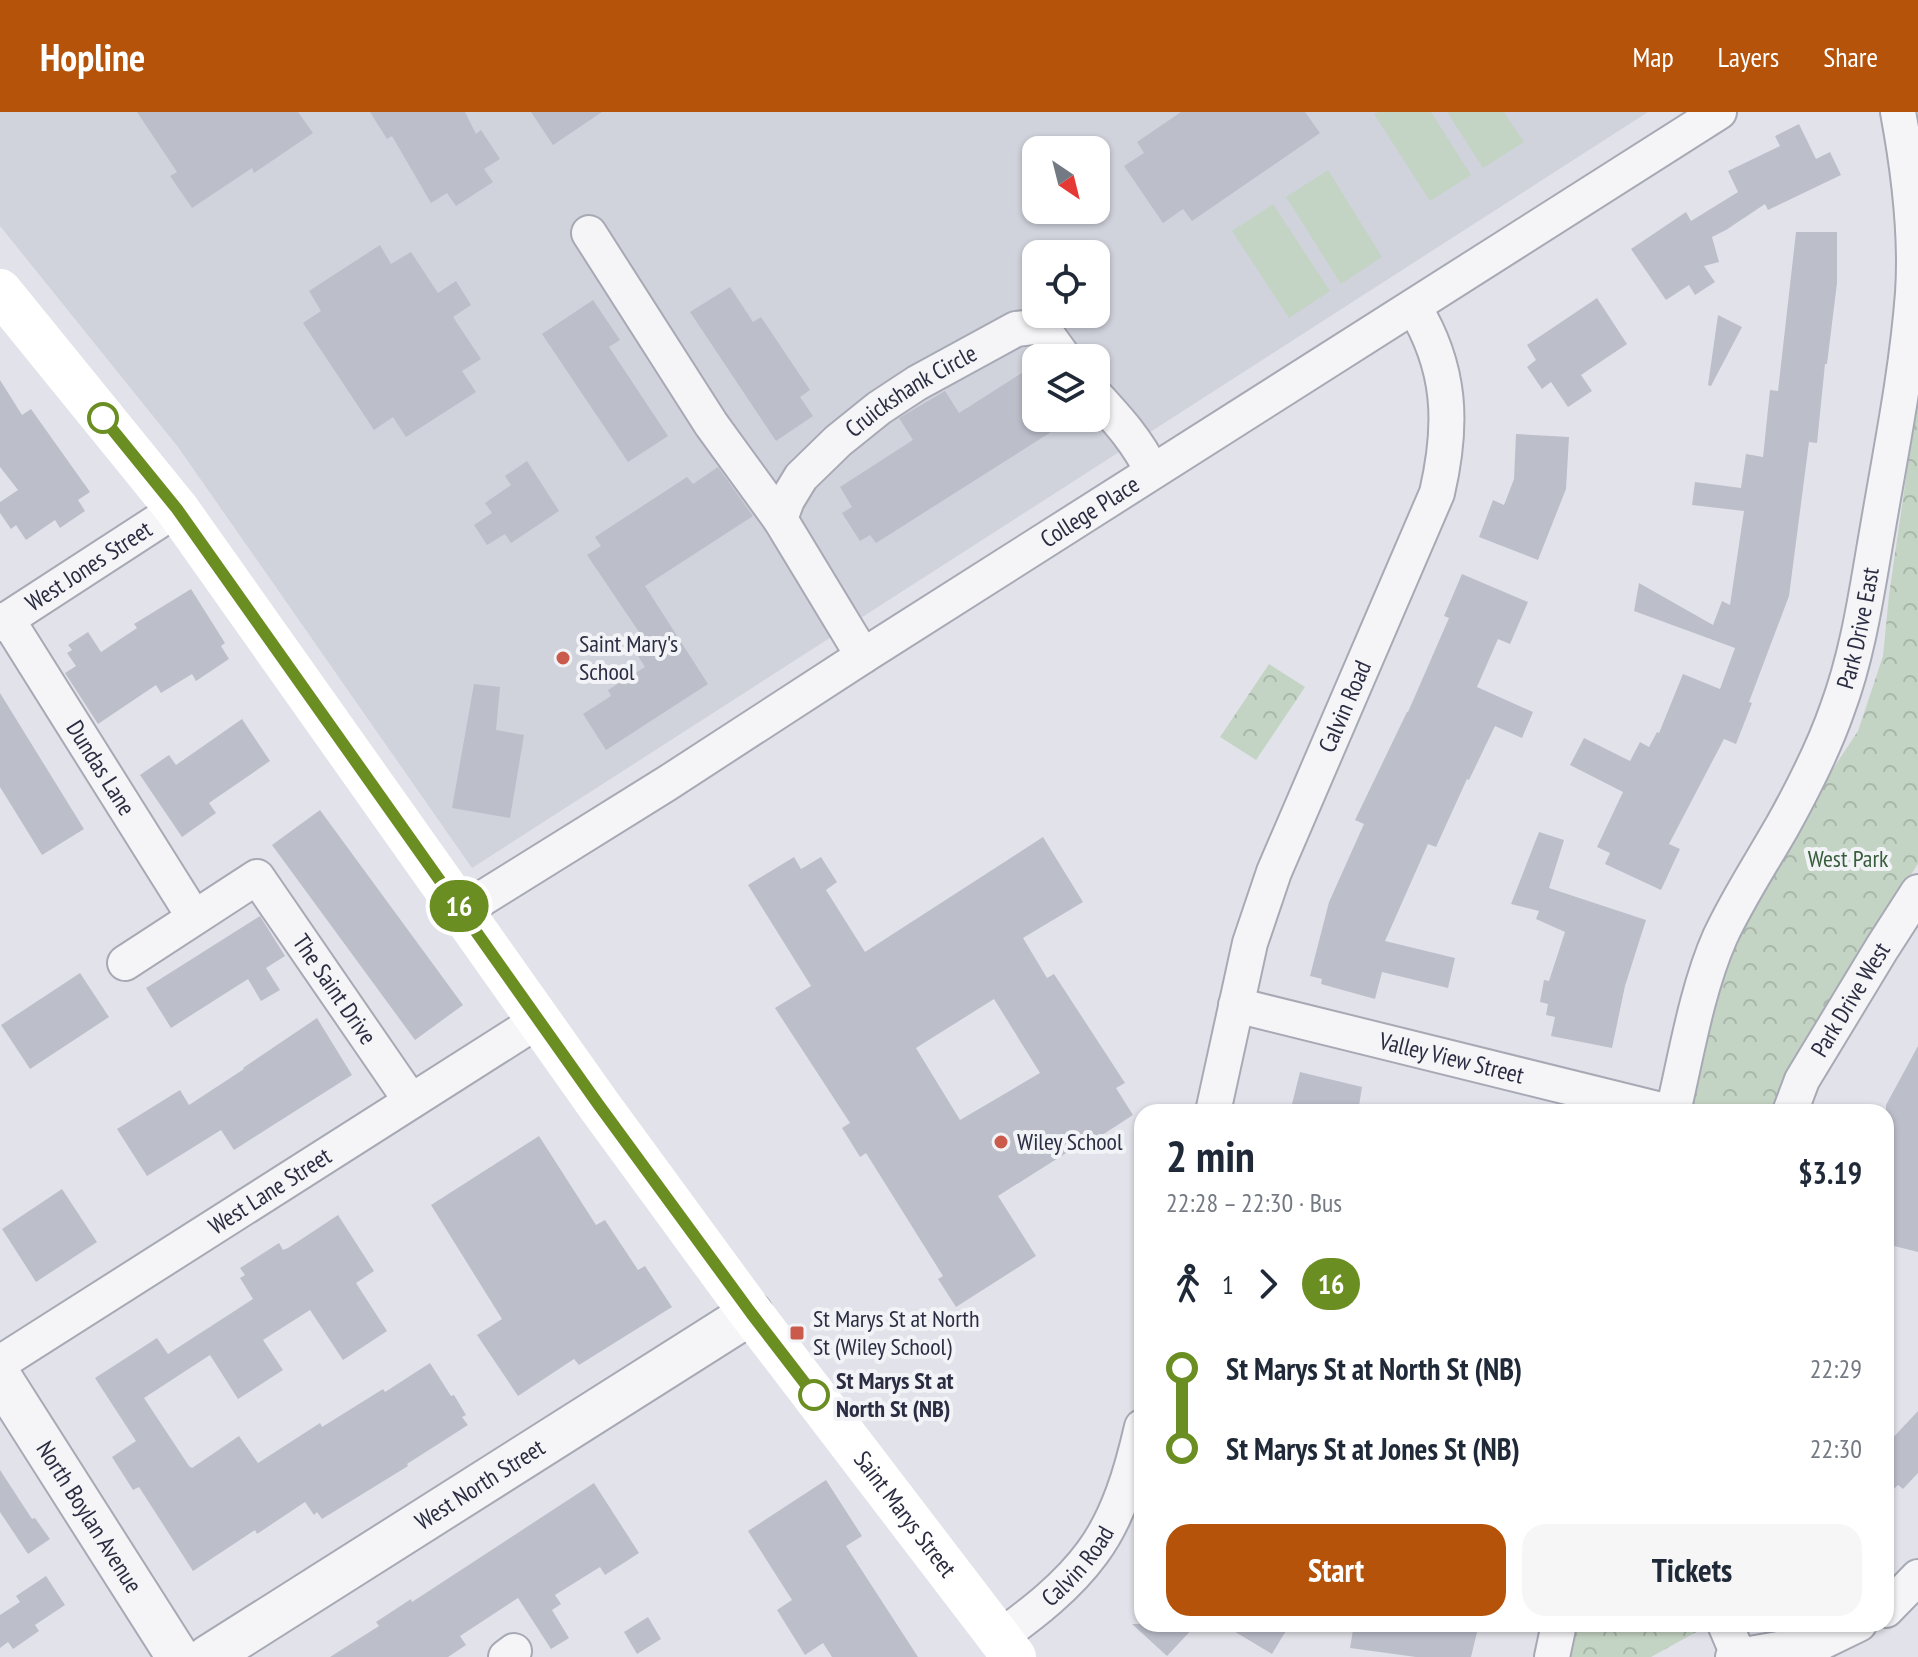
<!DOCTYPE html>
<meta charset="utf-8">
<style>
:root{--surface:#fff;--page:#f6f6f7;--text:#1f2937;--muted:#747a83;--accent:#b45309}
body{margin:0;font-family:"PT Sans Narrow",sans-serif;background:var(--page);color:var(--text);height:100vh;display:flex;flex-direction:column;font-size:30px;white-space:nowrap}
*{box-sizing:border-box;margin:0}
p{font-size:26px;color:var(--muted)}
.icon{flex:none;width:44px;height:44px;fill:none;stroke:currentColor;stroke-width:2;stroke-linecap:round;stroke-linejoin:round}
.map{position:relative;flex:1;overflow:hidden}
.sheet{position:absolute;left:1134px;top:992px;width:760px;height:528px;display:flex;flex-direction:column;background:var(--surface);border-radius:24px;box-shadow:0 2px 6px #0004}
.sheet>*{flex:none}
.badge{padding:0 16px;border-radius:26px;font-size:28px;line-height:52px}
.needle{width:52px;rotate:145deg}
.controls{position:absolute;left:1022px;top:24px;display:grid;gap:16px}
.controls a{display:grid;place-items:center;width:88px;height:88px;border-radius:16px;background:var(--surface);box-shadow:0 2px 6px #0004;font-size:40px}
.map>.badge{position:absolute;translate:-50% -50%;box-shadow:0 0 0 4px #fff}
.legs{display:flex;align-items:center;gap:12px;height:88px;padding:0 32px;font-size:26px}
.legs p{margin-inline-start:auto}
.head{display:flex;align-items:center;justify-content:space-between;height:136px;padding:0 32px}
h1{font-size:44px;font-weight:800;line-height:60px}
.button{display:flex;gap:16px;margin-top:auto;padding:16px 32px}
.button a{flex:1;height:92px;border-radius:24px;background:var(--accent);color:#fff;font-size:32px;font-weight:800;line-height:92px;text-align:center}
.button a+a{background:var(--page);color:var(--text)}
ul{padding:0 32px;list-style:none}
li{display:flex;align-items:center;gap:28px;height:80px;font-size:30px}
li i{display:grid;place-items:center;width:12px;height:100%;margin:0 10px;background:currentColor}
li i::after{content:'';width:20px;height:20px;margin:-10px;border:6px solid;border-radius:50%;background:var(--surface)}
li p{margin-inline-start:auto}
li:first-child i{background:linear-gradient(#0000 50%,currentColor 0)}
li:last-child i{background:linear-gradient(currentColor 50%,#0000 0)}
header{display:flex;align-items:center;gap:48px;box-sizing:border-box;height:112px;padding:0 40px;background:var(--accent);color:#fff}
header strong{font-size:38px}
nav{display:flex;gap:44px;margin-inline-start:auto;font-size:28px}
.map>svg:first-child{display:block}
</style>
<header>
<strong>Hopline</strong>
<nav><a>Map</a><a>Layers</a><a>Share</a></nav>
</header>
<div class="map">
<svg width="1918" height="1545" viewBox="0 0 1918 1545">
<defs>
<pattern id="park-crowns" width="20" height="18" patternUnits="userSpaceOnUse" patternTransform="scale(2)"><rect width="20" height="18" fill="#c4d4c4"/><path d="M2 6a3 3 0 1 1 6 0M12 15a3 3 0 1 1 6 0" fill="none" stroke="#a9b6aa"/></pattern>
</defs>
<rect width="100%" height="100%" fill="#e2e3ea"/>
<path fill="#d0d2dc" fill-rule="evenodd" d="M0,0h1648l-1176,756 -294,-421 -178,-221zM1036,38h60v60h-60zM1036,142h60v60h-60zM1036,246h60v60h-60z"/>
<path fill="#c4d4c4" d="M1378,0h53l40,63 -41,26 -56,-87z
M1447,0h57l20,30 -41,26z
M1328,58l54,87 -41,27 -55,-87z
M1273,92l57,87 -41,27 -57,-87z"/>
<path fill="url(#park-crowns)" d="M1918,283v469l-68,104 -41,70 -37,74h-87l43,-158 57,-113 73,-110 25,-75 6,-61z
M1269,552l36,23 -49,73 -36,-23z
M1561,1512h150l-60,33h-98z"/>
<path fill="#bcbeca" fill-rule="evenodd" d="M137,0h161l15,21 -59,40 -2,-5 -60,40 -22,-32 7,-4z
M370,0h95l11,22 5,-4 19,29 -16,10 9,13 -37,24 -9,-13 -16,10 -39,-67 -5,3z
M531,0h71l-49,33z
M1181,0h124l15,21 -128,88 -9,-12 -20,14 -39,-57 20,-13 -7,-11z
M1799,12l17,35 14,-7 11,23 -73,35 -3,-6 -39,26 -14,7 7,25 -15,4 11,16 -20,13 -6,-10 -23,15 -35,-51 55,-37 5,9 47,-29 -10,-21 52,-25 -5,-10z
M1796,120h41v51l-10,81h-2l-8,79 -8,-1 -20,154 -40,106 3,1 -16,41 -12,-5 -55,105 11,5 -19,41 -56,-26 5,-11 -13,-6 26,-55 -53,-27 14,-27 46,23 10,-19 9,5 8,-15 2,1 24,-59 37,15 15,-41 -101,-37 5,-28 74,42 9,-24 8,4 14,-94 -52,-6 3,-23 46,6 5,-34 17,3 7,-67 8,1z
M380,133l11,19 20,-12 27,41 18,-12 15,24 -18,12 28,42 -19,12 14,21 -70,45 -13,-20 -19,13 -71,-107 18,-12 -12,-20z
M730,175l23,35 8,-5 49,73 -10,7 13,19 -37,25 -86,-129z
M1597,186l30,46 -46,31 11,16 -24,16 -17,-25 -9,7 -15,-22 9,-7 -9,-15z
M593,188l27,40 -11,7 59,89 -40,26 -86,-128z
M1718,203l24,12 -31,59 -3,-1z
M1036,252v54h37l-197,125 -6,-8 -10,6 -18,-28 10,-6 -12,-20 73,-47 -14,-22 46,-27 14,22z
M0,268l22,35 9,-6 59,83 -12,8 7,11 -25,17 -5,-8 -29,20 -10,-15 -5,4 -11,-16v-11l18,-12 -18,-23z
M1516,322l53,3 -3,52 -28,71 -59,-23 14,-37 11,5 10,-26z
M527,349l32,50 -48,32 -6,-9 -18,11 -13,-20 18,-12 -7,-10 26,-18 -6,-9z
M718,355l35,49 -108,70 63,98 -102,66 -23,-36 28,-18 -3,-6 37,-23 -18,-28 12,-7 -52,-77 14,-9 -6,-9 92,-60 6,7z
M1462,462l66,28 -18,42 -12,-5 -21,48 56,25 -11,26 -27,-12 -26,54 -2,-1 -31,68 -8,-3 -43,97 70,17 -7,30 -66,-16 -7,27 -54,-15 1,-5 -12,-3 19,-74 35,-78 -9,-4 52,-108h1l41,-94 -5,-2z
M191,477l34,54 -4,3 8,13 -33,22 -4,-7 -31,19 -5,-8 -58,39 -33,-51 11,-7 -9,-13 5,-3 -4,-5 20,-13 13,20 36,-24 -3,-4z
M474,572l26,3 -4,43 28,5 -14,83 -58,-10z
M0,581l84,136 -42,26 -42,-68z
M242,607l28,42 -61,42 7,10 -34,24 -42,-62 29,-20 7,10z
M320,698l143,195 -48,35 -143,-195z
M1539,720l25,8 -15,48 97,32 -21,66 -13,62 -61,-12 4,-19 -9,-2 2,-11 -8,-2 4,-22 5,1 16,-49 -29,-13 3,-8 -28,-7z
M1043,725l40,65 -60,36 24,40 7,-4 71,109 -9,5 17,27 -57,37 -2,-4 -76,48 38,60 -80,51 -18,-28 5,-3 -77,-123 -6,4 -18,-29 8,-5 -75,-115 36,-22 -63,-101 46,-28 7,12 20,-12 16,25 -11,8 39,62zM994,887l46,74 -80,47 -44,-72z
M260,804l25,40 -19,12 14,22 -19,11 -13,-22 -77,49 -25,-40z
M80,861l29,44 -79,52 -29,-44z
M317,906l35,57 -118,75 -13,-20 -74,46 -30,-47 63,-39 9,15 55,-36 -1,-1z
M1918,934v206l-32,-8v-139z
M1300,960l62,15 -4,25h-68z
M539,1024l57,89 9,-5 33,50 7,-4 27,41 -93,58 -5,-6 -56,37 -41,-61 25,-16 -71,-114z
M62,1077l35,53 -61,40 -34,-53z
M338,1103l36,56 -18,12 31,48 -44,29 -33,-50 -47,30 20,30 -45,29 -28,-44 -66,43 45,68 3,2 47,-32 19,27 62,-40 2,4 61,-38 2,3 45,-29 21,33 3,-1 12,20 -4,2 6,8 -61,39 1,2 -86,53 -5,-7 -3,3 -9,-13 -48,32 -2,-4 -62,41 -54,-84 -6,3 -21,-33 24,-16 -41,-63 62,-40 11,16 85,-55 -13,-21 5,-3 -5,-7 39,-25 4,7 5,-2z
M1918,1299v62l-15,16 -5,-4 -12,11v-51z
M0,1358l32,49 3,-1 15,21 -22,15 -28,-42z
M826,1368l36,56 -16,10 72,111h-86l-9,-14 -18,12 -28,-45 15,-10 -44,-69z
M594,1371l45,70 -34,22 -5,-8 -45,28 6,9 -9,6 17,28 -18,11 -33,-51 -58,38 6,9 -18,12h-118l49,-31 -3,-4 35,-23 1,3z
M46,1464l19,29 -30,20 4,6 -26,18 -5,-7 -8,6v-33l20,-13 -4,-6z
M648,1505l13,22 -24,15 -13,-22z
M1132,1512h65l-30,32z
M1222,1512h68l-18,30z
M1354,1512h125l-8,33h-55l-66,-9z"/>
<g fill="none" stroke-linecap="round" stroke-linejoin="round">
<g stroke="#a7a9b4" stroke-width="38">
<g id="minor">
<path d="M589,121l122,191 69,95"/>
<path d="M1096,284c23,25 41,45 56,75"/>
<path id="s1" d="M7,507l187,298"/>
<path id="s2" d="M0,512l177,-115"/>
<path id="s3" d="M863,544l-83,-137 7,-19 14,-23 37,-36 41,-33 38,-25 99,-54 25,-3 23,32"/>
<path id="s4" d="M462,799l204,-127 197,-128 856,-544"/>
<path id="s5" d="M125,851l132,-86 154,224"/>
<path id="s6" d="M1236,893l433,107"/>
<path id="s7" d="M1213,1000l37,-169 24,-71 163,-379c16,-69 14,-125 -23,-186"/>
<path id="s8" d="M1673,1000c13,-56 24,-123 47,-175 18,-39 42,-75 63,-112 20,-36 40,-75 54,-115 22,-59 30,-121 41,-183 13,-77 29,-155 35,-234 4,-60 -4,-122 -15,-181"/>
<path id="s9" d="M1790,1000l12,-32 80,-132 36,-56"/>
<path id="s10" d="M0,1251l539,-343"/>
<path d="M1886,1498l32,-33"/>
<path d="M1725,1512l14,33"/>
<path id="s11" d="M1000,1525c33,-24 67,-50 92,-84 27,-36 40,-83 50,-126"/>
<path d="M506,1545l8,-6"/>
<path d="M1552,1545l7,-33"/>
<path d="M1733,1545l91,-16 35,-17"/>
</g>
</g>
<g stroke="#a7a9b4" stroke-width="46">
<g id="tertiary">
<path id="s12" d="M0,1265l178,280"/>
<path id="s13" d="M208,1545l543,-344"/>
</g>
</g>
<use href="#minor" stroke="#f5f5f8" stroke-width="34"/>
<use href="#tertiary" stroke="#f5f5f8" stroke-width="42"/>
<path stroke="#fff" stroke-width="44" id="s14" d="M0,179l177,218 421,595 153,209 263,344"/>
</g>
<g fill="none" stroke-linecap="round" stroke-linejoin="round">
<g stroke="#fff" stroke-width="18">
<path id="line-1" d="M103,306l74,91 421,595 153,209 63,82"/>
</g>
<use href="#line-1" stroke="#6b8e23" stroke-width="12"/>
</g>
<g fill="#fff" stroke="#6b8e23" stroke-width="4">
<circle cx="103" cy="306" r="14"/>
<circle cx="814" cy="1283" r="14"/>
</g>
<g fill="#ca5a4c" stroke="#f2f3f7" stroke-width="3">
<circle cx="563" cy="546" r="8"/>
<circle cx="1001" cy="1030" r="8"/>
<rect x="789" y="1213" width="16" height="16" rx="4"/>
</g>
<g text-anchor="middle" stroke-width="8" stroke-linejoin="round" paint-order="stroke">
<g font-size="24" fill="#2b2d42" stroke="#f2f3f7">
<text dy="8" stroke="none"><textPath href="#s3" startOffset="348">Cruickshank Circle</textPath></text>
<text dy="8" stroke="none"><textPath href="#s4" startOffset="744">College Place</textPath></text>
<text dy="8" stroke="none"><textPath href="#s2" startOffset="106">West Jones Street</textPath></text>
<text dy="8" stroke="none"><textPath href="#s8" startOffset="522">Park Drive East</textPath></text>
<text dy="8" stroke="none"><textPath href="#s7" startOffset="428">Calvin Road</textPath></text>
<text dy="8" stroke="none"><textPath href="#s1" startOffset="176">Dundas Lane</textPath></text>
<text dy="8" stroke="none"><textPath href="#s5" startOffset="294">The Saint Drive</textPath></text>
<text dy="8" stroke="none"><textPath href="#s9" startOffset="128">Park Drive West</textPath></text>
<text dy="8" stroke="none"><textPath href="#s6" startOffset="222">Valley View Street</textPath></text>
<text dy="8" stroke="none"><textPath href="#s10" startOffset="320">West Lane Street</textPath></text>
<text dy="8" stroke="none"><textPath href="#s13" startOffset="322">West North Street</textPath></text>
<text dy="8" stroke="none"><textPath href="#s14" startOffset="1522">Saint Marys Street</textPath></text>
<text dy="8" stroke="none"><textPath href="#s12" startOffset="166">North Boylan Avenue</textPath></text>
<text dy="8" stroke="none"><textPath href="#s11" startOffset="106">Calvin Road</textPath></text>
</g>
<g font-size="24" fill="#2b2d42" stroke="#f2f3f7" text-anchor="start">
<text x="579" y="540">Saint Mary's<tspan x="579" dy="28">School</tspan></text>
<text x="1017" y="1038">Wiley School</text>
<text x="813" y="1215">St Marys St at North<tspan x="813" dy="28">St (Wiley School)</tspan></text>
</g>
<g font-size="24" fill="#385d3b" stroke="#f2f3f7">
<text x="1848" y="755">West Park</text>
</g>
<g font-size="24" font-weight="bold" fill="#2b2d42" stroke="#f2f3f7" text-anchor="start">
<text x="836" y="1277">St Marys St at<tspan x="836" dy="28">North St (NB)</tspan></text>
</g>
</g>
</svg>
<div class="controls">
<a><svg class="needle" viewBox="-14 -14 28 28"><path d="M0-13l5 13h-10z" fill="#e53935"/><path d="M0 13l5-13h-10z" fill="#747a83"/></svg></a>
<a><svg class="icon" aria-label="locate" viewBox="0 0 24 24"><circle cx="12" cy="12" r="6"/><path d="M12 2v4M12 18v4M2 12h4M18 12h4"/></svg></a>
<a><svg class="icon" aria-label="layers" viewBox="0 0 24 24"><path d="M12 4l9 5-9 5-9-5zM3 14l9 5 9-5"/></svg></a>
</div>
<b class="badge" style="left:459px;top:794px;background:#6b8e23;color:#fff">16</b>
<section class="sheet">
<div class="head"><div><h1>2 min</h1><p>22:28 – 22:30 · Bus</p></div><b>$3.19</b></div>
<div class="legs"><svg class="icon" aria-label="walk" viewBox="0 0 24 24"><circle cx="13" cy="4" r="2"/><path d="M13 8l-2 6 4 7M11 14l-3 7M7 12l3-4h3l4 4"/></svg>1<svg class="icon" aria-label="forward" viewBox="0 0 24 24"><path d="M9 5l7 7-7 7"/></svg><b class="badge" style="background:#6b8e23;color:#fff">16</b></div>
<ul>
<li><i style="color:#6b8e23"></i><b>St Marys St at North St (NB)</b><p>22:29</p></li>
<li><i style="color:#6b8e23"></i><b>St Marys St at Jones St (NB)</b><p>22:30</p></li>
</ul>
<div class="button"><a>Start</a><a>Tickets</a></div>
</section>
</div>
